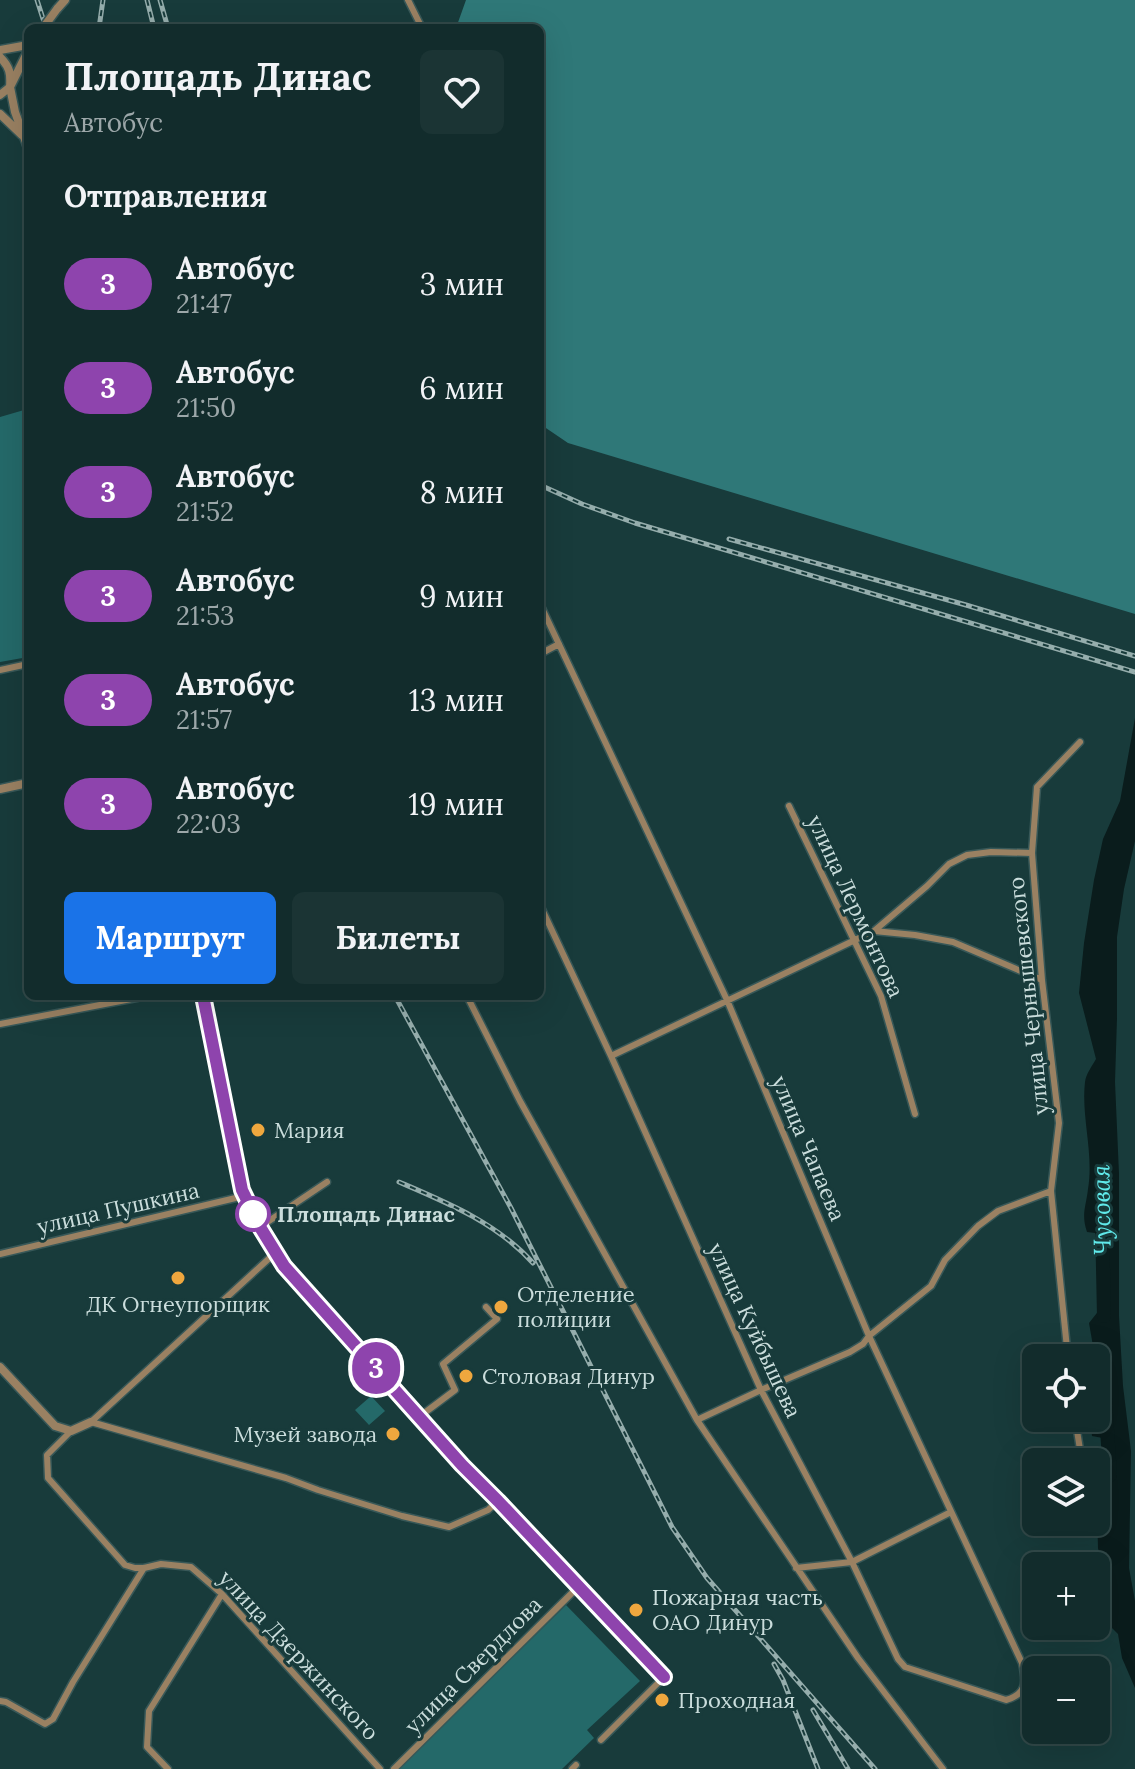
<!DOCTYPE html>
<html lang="ru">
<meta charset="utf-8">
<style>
:root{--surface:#122c2c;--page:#1b3434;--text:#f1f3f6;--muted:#9ca7a9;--line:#314848;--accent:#1a73e8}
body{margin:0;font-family:Lora,serif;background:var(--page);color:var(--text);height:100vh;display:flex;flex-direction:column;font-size:30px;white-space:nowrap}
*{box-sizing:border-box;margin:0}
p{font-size:26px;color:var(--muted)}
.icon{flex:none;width:44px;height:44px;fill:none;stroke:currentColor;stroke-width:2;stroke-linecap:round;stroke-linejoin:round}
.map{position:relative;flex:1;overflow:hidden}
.side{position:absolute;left:24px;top:24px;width:520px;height:976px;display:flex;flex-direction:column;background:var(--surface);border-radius:12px;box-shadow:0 8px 32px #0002,0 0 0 2px var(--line)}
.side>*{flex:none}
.badge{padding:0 16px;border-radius:26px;font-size:28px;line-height:52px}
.controls{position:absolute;left:1022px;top:1344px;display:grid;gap:16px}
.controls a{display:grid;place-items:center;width:88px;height:88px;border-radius:12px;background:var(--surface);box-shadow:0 8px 32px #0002,0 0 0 2px var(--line);font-size:40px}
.map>.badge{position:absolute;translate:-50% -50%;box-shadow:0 0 0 4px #fff}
h2{padding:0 40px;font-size:30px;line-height:72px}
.round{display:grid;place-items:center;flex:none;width:84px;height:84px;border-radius:12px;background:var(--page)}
.summary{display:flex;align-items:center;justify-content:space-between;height:136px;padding:0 40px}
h1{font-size:38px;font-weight:800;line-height:60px}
.cta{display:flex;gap:16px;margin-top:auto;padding:16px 40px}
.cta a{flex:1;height:92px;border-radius:12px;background:var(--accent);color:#fff;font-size:32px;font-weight:800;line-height:92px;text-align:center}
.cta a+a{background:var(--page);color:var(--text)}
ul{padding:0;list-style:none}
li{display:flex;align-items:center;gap:24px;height:104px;padding:0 40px}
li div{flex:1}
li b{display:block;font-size:30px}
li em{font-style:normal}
li .badge{min-width:88px;font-weight:700;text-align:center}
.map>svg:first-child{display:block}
</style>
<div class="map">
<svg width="1135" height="1769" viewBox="0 0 1135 1769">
<rect width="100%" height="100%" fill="#183b3b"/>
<path fill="#246969" d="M25,398h3v259l-28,5v-245l24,-7 2,-5z
M371,1396l14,15 -16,14 -14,-15z
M566,1605l74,76 -53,49 7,8 -32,31h-163z"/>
<path fill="#2f7878" d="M466,0h669v614l-567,-171 -28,-19v-396h-84z"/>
<path fill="#0a1c1c" d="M1135,718v123l-11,48 -7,48v81l-2,64 4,92v142l4,70 8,65 -2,117 6,33v87l-13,-30 -4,-24 -6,-6 -1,-24 -13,-56 -2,-73 13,-17 -1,-19 -16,-3 -2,-18h6v-19l9,-1v-22l-9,-1v-17h-11v-2l8,-10 -4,-23 15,-19 -1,-70 -16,-2c-6,-18 -1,-25 1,-43 6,-36 -7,-72 -3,-107 1,-8 7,-16 11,-23l-17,-66 5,-50 10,-63 9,-41 17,-38z"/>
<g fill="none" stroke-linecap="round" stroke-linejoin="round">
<path stroke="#0a1c1c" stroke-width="14" d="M1102,1220l2,96
M1104,1356l1,42 5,77"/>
<g stroke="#385858" stroke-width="9">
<path id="minor" d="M408,0l14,28
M540,604l187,396 142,336 153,327c4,19 5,31 -16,37l-101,-33 -7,-8 -46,-97 -91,-172 -150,-334 -71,-151
M540,654l19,-10
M0,670l28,-6
M789,806l92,190 34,118
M874,931l53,-45 22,-22 18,-9 24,-3 41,1
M467,996l53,105 177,319 161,238 85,111
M0,1024l147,-28
M611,1056l263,-125 41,4 38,7 89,38
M260,1227l67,-45
M0,1254l244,-58
M1068,1358l-17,-167 8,-68 -17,-143 -10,-127 5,-66 43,-45
M419,1417l36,-27 -12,-26 54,-45 -11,-12
M1075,1418l7,44
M697,1420l64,-30 89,-38 13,-8 6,-8 62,-50 14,-26 33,-34 20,-15 53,-20
M91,1422l195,56 32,12 84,26 47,11 39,-17 10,-9
M91,1422l185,-170
M71,1431l-24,24 1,23 77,87 10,3h9l17,-4 30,3 31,27 158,175
M796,1568l56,-6 99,-50
M0,1701l6,1 39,22 8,-5 20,-37 71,-114
M601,1740l63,-63
M168,1769l-21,-22 2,-36 73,-117
M394,1769l184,-182
M572,1769l4,-4"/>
</g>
<g stroke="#385858" stroke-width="11">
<path id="tertiary" d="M57,9l8,-9
M0,50l28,-5
M28,51l-18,36 5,25 13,36
M0,57c10,10 11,17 10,30l-10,8
M0,114l22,21
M0,789l28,-6
M203,996l39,194 18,37 24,39 178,199 36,36 166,176
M0,1367l55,59 16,5 20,-9"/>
</g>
<use href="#minor" stroke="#9a8162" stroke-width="6"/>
<use href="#tertiary" stroke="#9a8162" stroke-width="8"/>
<g stroke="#95adac" stroke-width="5">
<path id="rail" d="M37,0l9,28
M147,0l7,28
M160,0l8,28
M99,28l4,-28
M540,485l42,19 53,19 500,149
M729,539l237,66 169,51
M395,996l116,212 161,319 35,51 168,191
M399,1182c49,21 98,41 134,81
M774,1664l9,16 35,89
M813,1710l35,59"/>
</g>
<use href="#rail" stroke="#183b3b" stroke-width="2" stroke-dasharray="6" stroke-linecap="butt"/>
<g stroke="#385858" stroke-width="11" stroke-linecap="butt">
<path id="tertiary-bridge" d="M43,28l14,-19"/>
</g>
<use href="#tertiary-bridge" stroke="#9a8162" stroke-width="8"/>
</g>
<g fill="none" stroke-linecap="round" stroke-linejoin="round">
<g stroke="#fff" stroke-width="18">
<path id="line" d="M203,996l39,194 18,37 24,39 178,199 36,36 166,176"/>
</g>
<use href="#line" stroke="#8e44ad" stroke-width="12"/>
</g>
<g fill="#efa73e" stroke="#183b3b" stroke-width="3">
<circle cx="258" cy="1130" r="8"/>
<circle cx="178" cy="1278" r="8"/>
<circle cx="501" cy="1307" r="8"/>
<circle cx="466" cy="1376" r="8"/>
<circle cx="393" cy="1434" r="8"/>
<circle cx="636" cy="1610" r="8"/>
<circle cx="662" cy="1700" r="8"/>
</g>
<circle fill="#fff" stroke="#8e44ad" stroke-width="4" cx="253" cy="1214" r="16"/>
<g text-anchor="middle" stroke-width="6" stroke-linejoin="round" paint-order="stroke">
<g font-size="22" fill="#cadddc" stroke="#183b3b">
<text transform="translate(856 906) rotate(65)" y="8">улица Лермонтова</text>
<text transform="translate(1028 996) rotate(-96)" y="8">улица Чернышевского</text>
<text transform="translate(809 1148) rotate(67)" y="8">улица Чапаева</text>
<text transform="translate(118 1208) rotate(-13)" y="8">улица Пушкина</text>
<text transform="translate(755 1330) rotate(65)" y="8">улица Куйбышева</text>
<text transform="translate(299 1655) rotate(47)" y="8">улица Дзержинского</text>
<text transform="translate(473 1665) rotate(-45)" y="8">улица Свердлова</text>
</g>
<g font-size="22" fill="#cadddc" stroke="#183b3b" text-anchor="start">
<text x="274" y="1138">Мария</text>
<text x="517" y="1302">Отделение<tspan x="517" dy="25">полиции</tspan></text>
<text x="178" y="1312" text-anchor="middle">ДК Огнеупорщик</text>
<text x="482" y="1384">Столовая Динур</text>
<text x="377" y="1442" text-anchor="end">Музей завода</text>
<text x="652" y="1605">Пожарная часть<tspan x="652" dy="25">ОАО Динур</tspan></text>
<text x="678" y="1708">Проходная</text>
</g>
<g font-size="22" font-weight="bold" fill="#cadddc" stroke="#183b3b" text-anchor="start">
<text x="277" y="1222">Площадь Динас</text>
</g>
<g font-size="24" font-style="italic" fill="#60eaeb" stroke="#183b3b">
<text transform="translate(1102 1210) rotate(-91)" y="8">Чусовая</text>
</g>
</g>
</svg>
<div class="controls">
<a><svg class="icon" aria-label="locate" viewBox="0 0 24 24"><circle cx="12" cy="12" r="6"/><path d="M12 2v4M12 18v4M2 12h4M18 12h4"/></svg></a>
<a><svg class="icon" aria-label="layers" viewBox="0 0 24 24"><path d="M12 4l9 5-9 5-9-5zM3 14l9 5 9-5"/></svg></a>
<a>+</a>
<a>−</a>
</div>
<b class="badge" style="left:376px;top:1368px;background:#8e44ad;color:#fff">3</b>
<section class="side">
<div class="summary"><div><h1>Площадь Динас</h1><p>Автобус</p></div><a class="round"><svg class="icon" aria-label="heart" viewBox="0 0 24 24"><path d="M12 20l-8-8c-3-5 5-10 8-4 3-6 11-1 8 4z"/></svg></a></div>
<h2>Отправления</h2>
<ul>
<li><span class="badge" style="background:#8e44ad;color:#fff">3</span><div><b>Автобус</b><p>21:47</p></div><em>3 мин</em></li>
<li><span class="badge" style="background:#8e44ad;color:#fff">3</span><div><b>Автобус</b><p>21:50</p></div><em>6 мин</em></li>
<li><span class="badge" style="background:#8e44ad;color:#fff">3</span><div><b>Автобус</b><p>21:52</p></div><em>8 мин</em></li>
<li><span class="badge" style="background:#8e44ad;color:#fff">3</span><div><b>Автобус</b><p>21:53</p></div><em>9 мин</em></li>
<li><span class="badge" style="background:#8e44ad;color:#fff">3</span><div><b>Автобус</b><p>21:57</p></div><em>13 мин</em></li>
<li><span class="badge" style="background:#8e44ad;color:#fff">3</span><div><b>Автобус</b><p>22:03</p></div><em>19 мин</em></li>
</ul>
<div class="cta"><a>Маршрут</a><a>Билеты</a></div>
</section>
</div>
